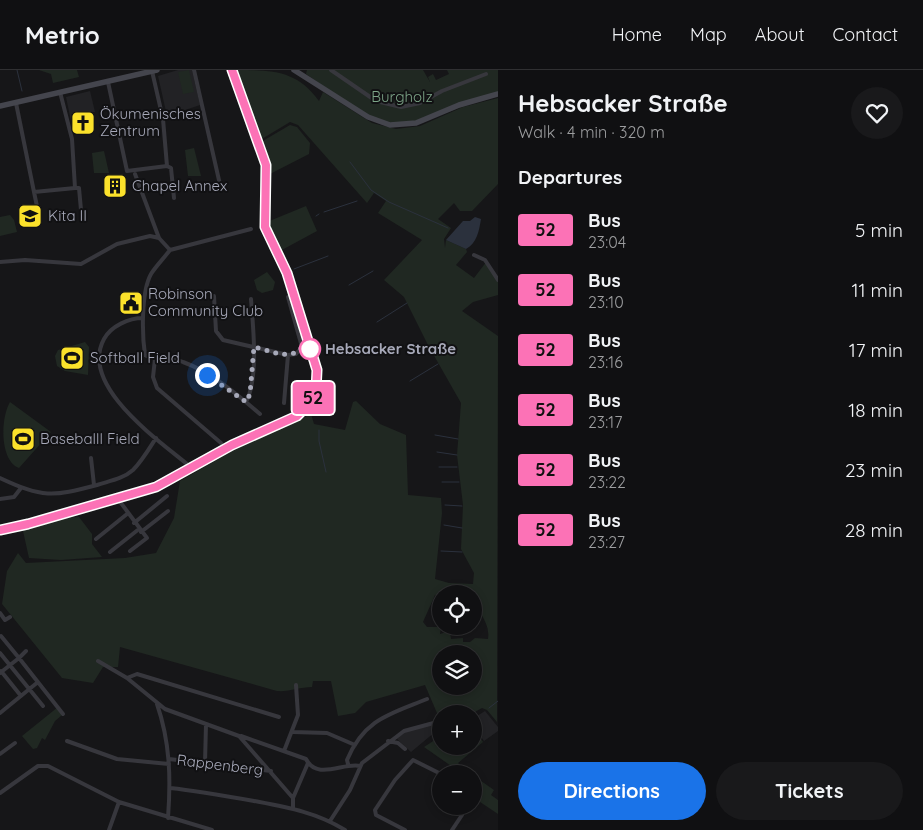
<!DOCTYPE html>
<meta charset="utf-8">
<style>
:root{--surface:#101012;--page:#19191b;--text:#f1f3f6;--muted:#9c9d9f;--line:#303032;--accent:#1a73e8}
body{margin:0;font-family:Quicksand,sans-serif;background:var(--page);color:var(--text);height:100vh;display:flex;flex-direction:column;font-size:19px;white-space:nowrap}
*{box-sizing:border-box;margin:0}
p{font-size:16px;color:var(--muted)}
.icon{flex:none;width:28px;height:28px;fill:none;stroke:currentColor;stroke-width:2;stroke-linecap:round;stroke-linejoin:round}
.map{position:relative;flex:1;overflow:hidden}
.panel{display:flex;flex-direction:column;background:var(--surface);width:425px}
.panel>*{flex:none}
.badge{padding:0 10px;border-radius:4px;font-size:18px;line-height:32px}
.tools{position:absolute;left:432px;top:515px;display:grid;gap:10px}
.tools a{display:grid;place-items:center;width:50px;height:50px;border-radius:50%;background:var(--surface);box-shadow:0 2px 8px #0003,0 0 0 1px var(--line);font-size:25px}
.you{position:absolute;width:25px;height:25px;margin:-12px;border:4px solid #fff;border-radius:50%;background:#1a73e8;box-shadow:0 0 0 8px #1a73e833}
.map>.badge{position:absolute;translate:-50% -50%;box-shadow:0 0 0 2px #fff}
h2{padding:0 20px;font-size:19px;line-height:45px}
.round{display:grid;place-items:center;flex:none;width:52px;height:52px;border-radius:26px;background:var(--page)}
.overview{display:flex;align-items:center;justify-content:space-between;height:85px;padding:0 20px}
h1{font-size:24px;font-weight:700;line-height:38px}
.button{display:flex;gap:10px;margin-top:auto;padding:10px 20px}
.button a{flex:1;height:58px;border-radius:30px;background:var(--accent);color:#fff;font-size:20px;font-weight:700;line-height:58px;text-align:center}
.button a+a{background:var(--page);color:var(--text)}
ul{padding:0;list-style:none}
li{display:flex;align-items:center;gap:15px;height:60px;padding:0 20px}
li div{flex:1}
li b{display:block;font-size:19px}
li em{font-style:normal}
li .badge{min-width:55px;font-weight:700;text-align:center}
header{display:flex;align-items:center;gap:30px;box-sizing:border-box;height:70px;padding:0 25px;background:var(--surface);border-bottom:1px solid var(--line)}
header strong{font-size:24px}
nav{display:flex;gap:28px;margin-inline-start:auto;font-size:18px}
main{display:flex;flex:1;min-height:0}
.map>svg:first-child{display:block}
</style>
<header>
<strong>Metrio</strong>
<nav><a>Home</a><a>Map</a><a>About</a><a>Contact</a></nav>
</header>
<main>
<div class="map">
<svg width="498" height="760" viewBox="0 0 498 760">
<rect width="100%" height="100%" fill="#161618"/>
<path fill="#222225" d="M178,0h14l8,35 -33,11 -9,-40z
M90,21l5,21h-11l-6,7 -7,2 -5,-24z
M485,641l13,16v4l-14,10 -10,-14v-9z
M441,652v5l-30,25 -13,-12 -1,-2 8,-6z"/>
<path fill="#202822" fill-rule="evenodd" d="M39,0h38l2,7 -26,6 -2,-9z
M189,0l5,22 -11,2 -5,-22z
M236,0c36,0 61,0 83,31l4,-9 49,31 24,6 24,-3 43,-19 35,-9v86l-26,27h-12l-6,-8 -16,16 13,9 -7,11 1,9 1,-8 20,9 1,3 -11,13 18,13 13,-17 11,17v17l-25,7 -11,9 36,25 -1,386 -10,-12 -5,-2 -11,6 -34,-1 -12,-28 -59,17 -11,11 -17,3 -7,-35h-18l-1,6c-12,0 -23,5 -35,4l-157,-44 -2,20h-15l-10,16 -31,-5 -60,-74 5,-33 11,-18 8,10 99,-5 31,-5 18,-35 6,-37 54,-31 77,-36 3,10 31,6 8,-28 3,-1 24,23 26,11 2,60 33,3 1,15 -7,66 14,4 24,1 1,-11 -13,-24 2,-44 -6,-50 4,-52 -33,-58 -24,-48 -20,-17 38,-40 -44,-27 8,-12 -12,-8 -7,10 -69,-78 -8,-3 -30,18zM458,523l16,1c0,17 17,26 14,45l-13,-1 -5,4h-7v-4l-12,1 -1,-8 -10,3 1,-7h-14l-4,-5 12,-27zM441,584h33v32h-33z
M307,0h116l7,12 -2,-5 5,-3 3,6 13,-6 -2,-4h51v23c-34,12 -90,41 -124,25 -24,-11 -46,-29 -68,-44z
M290,55l7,2 13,16 -1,11 -39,20 -9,-32z
M194,78l7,28h-13l-3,-26z
M104,81l5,22h-15l-2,-20z
M306,136l11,25 -37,20 -13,-29z
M10,145l4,5 3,12 -17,4v-19z
M267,202l8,10 -2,8 -11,3 -5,-3 -3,-10z
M85,272l4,5 -1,28 -23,-4 -8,-5 -2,-10 3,-6z
M10,332l41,30 -32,36c-19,-7 -19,-49 -9,-66z
M79,447l13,17v10l10,13 -41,3 -32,-2 -6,-27 3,-4 31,-9z
M58,637l4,8 -7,6 -10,19 -3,-2 -5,10 -4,1 -11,-13z
M474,659l9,13 -25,21 12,11h-20l4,-6 -30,-21 17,-11v10h33z
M474,706l20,14 -3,5 7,5v14l-24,-16z"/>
<path fill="#2b313d" d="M475,147l6,2c-2,12 -4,24 -15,30l-20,-9 17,-19h7z"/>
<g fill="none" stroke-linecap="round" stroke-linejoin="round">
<path stroke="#2b313d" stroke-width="1" d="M17,0l5,21
M350,92l21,28 18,12 59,26
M324,142l33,-11
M316,146l3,-2
M294,199l34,-13
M349,215l24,-14
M377,252l30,-19
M410,311l28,-17
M319,360v11l7,31
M435,365l23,4
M437,382l20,3
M439,397h18
M442,412h17
M445,435l17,1
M444,455l18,3
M441,481l21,1
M489,638l9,-7"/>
<path stroke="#37373d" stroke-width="4" d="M194,0l27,119
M331,0l45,31 25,6 19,-4 22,-12 44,-17
M152,1l11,48 4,47 4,2 3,30
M108,12l19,89 40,-5
M60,22l12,47 3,49h4l2,22
M16,33l18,89 41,-4
M135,104l24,64
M34,122l6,29
M170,180c-6,8 -14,16 -19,24 -10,18 -9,61 -6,81 10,7 26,2 38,7 28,10 55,33 77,52
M170,180l81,-21
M474,185l11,5 13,20
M0,192l25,-2 56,4 36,-20 33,-8 9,2 11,12
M214,226l2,35 7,9 65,15 8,-1 6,-7 -14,-50
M143,248c-14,0 -32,8 -39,21 -25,46 53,100 83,125
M155,289l-2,18 4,11 64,55
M246,332c13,-25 7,-75 5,-103
M284,333l4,-48
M91,388l3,27
M0,408c43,20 52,19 97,7 12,-4 26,-6 36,-15 9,-9 16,-21 23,-32
M0,429l14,-2 7,-9
M118,429l29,39 -17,13
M134,453l33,-27
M141,462l27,-21
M96,469l31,-25
M110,482l29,-23
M0,543l5,7 5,-3
M1,566l18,22 7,-7
M0,583l43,53
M98,591l29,17 38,31 74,27 54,62v10
M1,601l20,25
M0,603l19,-15 44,56
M127,608l10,-4 142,43
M157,634c13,38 14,74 11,114
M0,643l38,-31
M293,662l34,1 28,12
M241,666l65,23c11,22 38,3 54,7
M67,671l50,18 52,5
M388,671l10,2 7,6
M284,681l14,-36 -2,-30
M0,684l15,-11
M169,689l102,12
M205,693l1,-39
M348,694l-1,-4c17,-41 43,-46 80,-61
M170,718c28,3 56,8 84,13 32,6 62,11 91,29
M0,723l38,-27h10l71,36 93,28
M293,728l15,-35
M330,751l20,-31 12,-27 42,-32 37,-10
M109,760l10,-28
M405,760l-29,-15 -1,-5 20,-30 18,-20 28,14
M452,760l10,-15"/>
<path stroke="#44454d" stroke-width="5.5" d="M294,0l74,47 22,8 26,-2 43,-18 39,-11
M0,36l157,-36
M0,460l28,-6 128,-37 76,-42 65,-29 16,-16 3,-10 1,-20 -30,-97 -22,-46 1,-61 -34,-96"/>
</g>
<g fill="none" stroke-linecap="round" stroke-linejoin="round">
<g stroke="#fff" stroke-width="11">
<path id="line" d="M0,460l28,-6 128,-37 76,-42 65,-29 16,-16 3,-10 1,-20 -30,-97 -22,-46 1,-62 -34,-95"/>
</g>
<use href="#line" stroke="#fc72b6" stroke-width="8"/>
<path stroke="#a7a9b9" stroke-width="5" stroke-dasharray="0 9" d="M207,305l39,27 4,-8 4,-47c15,3 37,15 48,0l8,2"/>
</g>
<defs>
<g id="church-square" transform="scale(1.25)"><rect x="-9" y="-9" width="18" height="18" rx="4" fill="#fbe12b" stroke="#111113"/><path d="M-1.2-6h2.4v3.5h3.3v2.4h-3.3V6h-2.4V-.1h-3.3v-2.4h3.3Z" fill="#111"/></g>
<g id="building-square" transform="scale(1.25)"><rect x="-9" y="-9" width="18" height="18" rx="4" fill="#fbe12b" stroke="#111113"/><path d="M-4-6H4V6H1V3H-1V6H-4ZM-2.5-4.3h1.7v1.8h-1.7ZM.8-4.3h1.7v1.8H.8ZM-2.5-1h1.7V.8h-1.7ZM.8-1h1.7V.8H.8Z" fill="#111"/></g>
<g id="school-square" transform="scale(1.25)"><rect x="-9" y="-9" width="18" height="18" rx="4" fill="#fbe12b" stroke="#111113"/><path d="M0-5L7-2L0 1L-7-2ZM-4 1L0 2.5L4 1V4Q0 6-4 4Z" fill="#111"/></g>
<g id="civic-square" transform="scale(1.25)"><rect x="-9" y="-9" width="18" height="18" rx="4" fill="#fbe12b" stroke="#111113"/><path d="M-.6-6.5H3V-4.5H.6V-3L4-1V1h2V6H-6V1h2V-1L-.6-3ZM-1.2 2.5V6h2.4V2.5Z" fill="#111"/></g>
<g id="stadium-square" transform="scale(1.25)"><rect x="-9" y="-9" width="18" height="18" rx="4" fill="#fbe12b" stroke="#111113"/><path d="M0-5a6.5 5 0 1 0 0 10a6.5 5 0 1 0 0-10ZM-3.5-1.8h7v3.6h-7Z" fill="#111"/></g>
</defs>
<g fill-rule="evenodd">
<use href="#church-square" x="83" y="53"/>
<use href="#building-square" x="115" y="116"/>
<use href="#school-square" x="30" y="146"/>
<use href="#civic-square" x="131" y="233"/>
<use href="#stadium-square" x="72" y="288"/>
<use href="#stadium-square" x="23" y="369"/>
</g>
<circle fill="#fff" stroke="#fc72b6" stroke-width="2.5" cx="310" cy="279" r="10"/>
<g text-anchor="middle" stroke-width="4" stroke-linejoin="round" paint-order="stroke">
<g font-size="15" fill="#7da588" stroke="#111113">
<text x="402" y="32">Burgholz</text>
</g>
<g font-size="15" fill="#a7a9b9" stroke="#111113" text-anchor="start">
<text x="100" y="49">Ökumenisches<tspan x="100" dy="17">Zentrum</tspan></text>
<text x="132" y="121">Chapel Annex</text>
<text x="48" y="151">Kita II</text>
<text x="148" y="229">Robinson<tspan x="148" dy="17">Community Club</tspan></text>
<text x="90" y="293">Softball Field</text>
<text x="40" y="374">Baseballl Field</text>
</g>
<g font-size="15" font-weight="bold" fill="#a7a9b9" stroke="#111113" text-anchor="start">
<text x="325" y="284">Hebsacker Straße</text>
</g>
<g font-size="15" fill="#a7a9b9" stroke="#111113">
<text transform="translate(220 695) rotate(7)" y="5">Rappenberg</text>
</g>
</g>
</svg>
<div class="tools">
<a><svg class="icon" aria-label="locate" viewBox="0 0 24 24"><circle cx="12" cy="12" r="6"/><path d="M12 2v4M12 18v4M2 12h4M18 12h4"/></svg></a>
<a><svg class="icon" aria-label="layers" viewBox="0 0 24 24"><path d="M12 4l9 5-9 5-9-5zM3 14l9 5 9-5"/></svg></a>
<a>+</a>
<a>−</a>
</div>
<div class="you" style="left:207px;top:305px"></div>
<b class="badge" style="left:313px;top:328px;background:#fc72b6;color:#111">52</b>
</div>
<section class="panel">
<div class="overview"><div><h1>Hebsacker Straße</h1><p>Walk · 4 min · 320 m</p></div><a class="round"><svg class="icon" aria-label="heart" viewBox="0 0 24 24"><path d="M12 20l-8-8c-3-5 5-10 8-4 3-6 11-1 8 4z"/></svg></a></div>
<h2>Departures</h2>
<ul>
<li><span class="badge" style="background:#fc72b6;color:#111">52</span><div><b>Bus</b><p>23:04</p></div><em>5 min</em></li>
<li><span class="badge" style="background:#fc72b6;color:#111">52</span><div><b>Bus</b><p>23:10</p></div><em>11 min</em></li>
<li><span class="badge" style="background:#fc72b6;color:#111">52</span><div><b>Bus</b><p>23:16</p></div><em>17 min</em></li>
<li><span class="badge" style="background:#fc72b6;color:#111">52</span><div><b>Bus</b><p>23:17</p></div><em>18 min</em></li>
<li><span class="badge" style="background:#fc72b6;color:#111">52</span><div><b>Bus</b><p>23:22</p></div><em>23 min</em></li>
<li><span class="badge" style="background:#fc72b6;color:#111">52</span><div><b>Bus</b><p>23:27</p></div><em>28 min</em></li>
</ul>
<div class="button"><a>Directions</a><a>Tickets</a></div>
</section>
</main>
